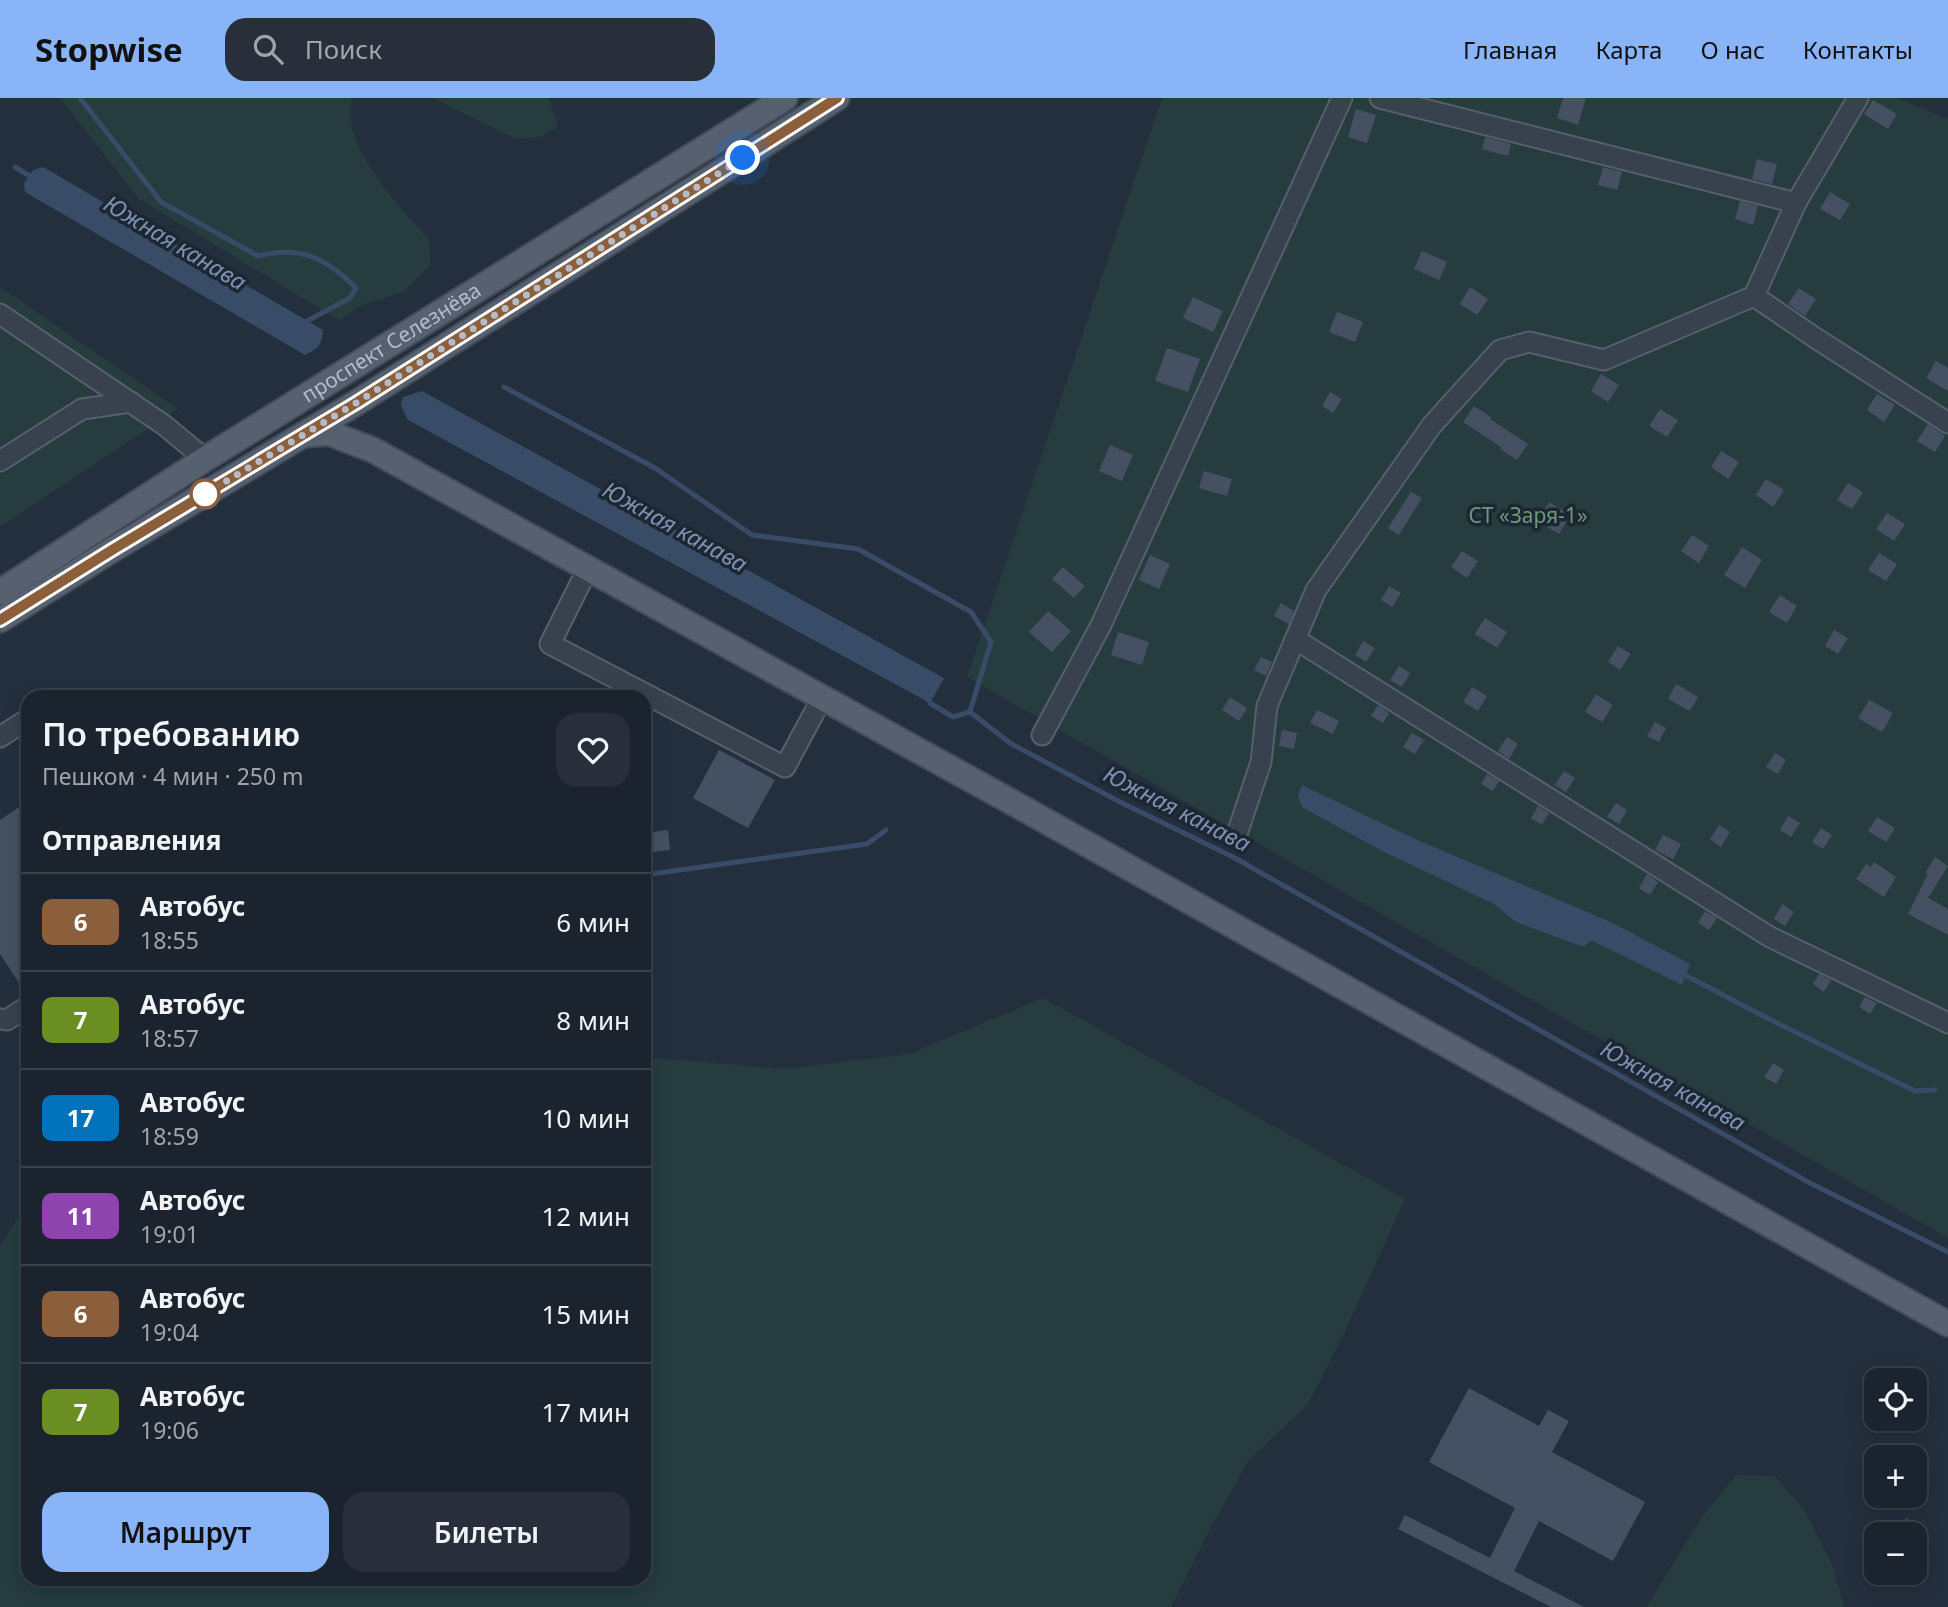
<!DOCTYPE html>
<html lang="ru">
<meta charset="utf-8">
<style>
:root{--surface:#1b232e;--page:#282f3a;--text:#f1f3f6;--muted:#a0a4aa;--line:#39404a;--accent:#8ab4f8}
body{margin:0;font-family:"Noto Sans",sans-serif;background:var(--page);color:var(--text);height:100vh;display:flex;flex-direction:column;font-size:26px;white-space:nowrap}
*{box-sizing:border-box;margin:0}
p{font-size:23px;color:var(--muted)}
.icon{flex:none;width:38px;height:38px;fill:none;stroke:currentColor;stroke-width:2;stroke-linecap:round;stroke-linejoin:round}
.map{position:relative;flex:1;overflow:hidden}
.panel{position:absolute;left:21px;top:592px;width:630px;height:896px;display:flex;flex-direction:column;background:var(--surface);border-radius:21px;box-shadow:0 4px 18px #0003,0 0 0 2px var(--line)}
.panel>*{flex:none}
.badge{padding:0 14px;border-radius:10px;font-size:24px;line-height:46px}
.buttons{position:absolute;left:1864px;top:1270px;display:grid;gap:14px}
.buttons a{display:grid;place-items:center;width:63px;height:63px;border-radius:14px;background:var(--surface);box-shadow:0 4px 18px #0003,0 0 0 2px var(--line);font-size:35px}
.you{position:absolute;width:35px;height:35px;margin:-18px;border:5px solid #fff;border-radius:50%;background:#1a73e8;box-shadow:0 0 0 10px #1a73e833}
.map>.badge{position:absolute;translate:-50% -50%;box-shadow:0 0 0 4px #fff}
h2{padding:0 21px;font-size:26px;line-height:63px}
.round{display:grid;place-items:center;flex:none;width:74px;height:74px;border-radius:21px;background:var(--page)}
.summary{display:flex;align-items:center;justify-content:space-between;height:119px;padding:0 21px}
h1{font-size:33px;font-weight:600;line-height:52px}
.button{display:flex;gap:14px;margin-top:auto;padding:14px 21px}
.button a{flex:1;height:80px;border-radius:21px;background:var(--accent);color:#111;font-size:28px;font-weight:600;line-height:80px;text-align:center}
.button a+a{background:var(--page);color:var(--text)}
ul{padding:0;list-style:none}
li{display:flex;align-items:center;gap:21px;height:98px;padding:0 21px;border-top:2px solid var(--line)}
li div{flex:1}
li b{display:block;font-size:26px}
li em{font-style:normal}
li .badge{min-width:77px;font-weight:700;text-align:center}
header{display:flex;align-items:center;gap:42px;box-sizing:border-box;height:98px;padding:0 35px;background:var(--accent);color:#111}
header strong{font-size:33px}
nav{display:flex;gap:38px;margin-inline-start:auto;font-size:24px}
.search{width:490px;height:63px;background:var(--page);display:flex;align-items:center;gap:18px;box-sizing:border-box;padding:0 24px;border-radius:21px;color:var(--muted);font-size:26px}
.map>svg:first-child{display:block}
</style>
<header>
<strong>Stopwise</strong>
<div class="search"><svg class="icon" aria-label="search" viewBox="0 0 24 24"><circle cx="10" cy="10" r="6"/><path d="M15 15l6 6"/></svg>Поиск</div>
<nav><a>Главная</a><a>Карта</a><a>О нас</a><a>Контакты</a></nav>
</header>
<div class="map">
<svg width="1948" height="1509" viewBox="0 0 1948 1509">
<rect width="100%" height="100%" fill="#242f3e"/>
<path fill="#263c3f" d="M60,0h292c-13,46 47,109 77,141l1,26 -27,27 -39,12 -25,16 -200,-121z
M433,0h116l9,29 -17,10 -25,2z
M1162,0h735l51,21v1119l-981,-561z
M0,189l178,122 -178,118z
M1043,900l362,201 -63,139 -34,66 -59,56 -38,67 -40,80h-1171v-360l28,-46v377h616v-521l139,12 126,-15z
M1736,1377l39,1 30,35 28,55 11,41h-198l58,-93z"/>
<path fill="#394c67" d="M43,69l280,163c-1,15 -5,19 -18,25l-280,-163 -1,-9 9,-13z
M422,293l522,287 -14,25 -522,-283 -7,-15 2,-8z
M1302,687l113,54 198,84 77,41 -8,21 -91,-45 -7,7 -68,-25 -22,-18 -112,-53 -80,-44 -4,-11z"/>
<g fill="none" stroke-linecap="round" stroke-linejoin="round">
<path stroke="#394c67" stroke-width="5" d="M80,0l81,104 97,54c43,-11 68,2 98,32l-6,10 -43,23 -3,5
M15,69l18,11
M504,289l151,81 97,67 106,14 113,63 20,30 -21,70
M928,599l2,6 23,14 17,-5 40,31 110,59 113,55 577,326 138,69
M644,777l223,-31 19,-14
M1679,874l90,47 146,72 20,-1"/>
</g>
<path fill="#455162" d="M1563,0h23l-8,27 -21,-7z
M1873,2l24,14 -9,15 -24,-15z
M1356,11l20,6 -9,28 -19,-6z
M1485,39l26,7 -3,12 -26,-7z
M1757,61l20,5 -5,20 -20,-5z
M1603,69l19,5 -5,18 -19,-5z
M1830,94l20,12 -10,16 -20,-11z
M1740,103l18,5 -5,19 -18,-6z
M1422,153l25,11 -8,18 -25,-11z
M1470,189l18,12 -11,16 -17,-11z
M1799,190l17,11 -11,17 -17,-12z
M1193,199l30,14 -10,21 -30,-14z
M1337,214l26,10 -8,20 -26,-10z
M1167,250l33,11 -12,33 -33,-11z
M1936,263l12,7v23l-22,-13z
M1601,276l18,11 -11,17 -17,-11z
M1330,294l12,7 -9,14 -11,-7z
M1877,296l18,11 -11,17 -17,-12z
M1474,308l17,11 -1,2 38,25 -11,16 -17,-11 1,-2 -38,-25z
M1660,311l18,11 -11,17 -18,-11z
M1928,326l17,12 -10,16 -18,-11z
M1110,347l23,10 -11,26 -23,-10z
M1721,353l18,11 -11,17 -17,-12z
M1204,373l28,8 -5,17 -28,-8z
M1766,381l18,11 -11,17 -17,-12z
M1848,385l15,9 -11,17 -15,-9z
M1411,394l11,6 -23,37 -11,-7z
M1549,404l21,13 -11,19 -21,-12z
M1887,415l18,11 -11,17 -18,-12z
M1692,437l17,11 -10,17 -18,-12z
M1742,449l20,13 -17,28 -21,-13z
M1462,453l16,10 -11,17 -16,-11z
M1879,455l18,11 -11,17 -18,-11z
M1150,457l20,9 -11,25 -20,-9z
M1063,469l22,19 -11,12 -22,-19z
M1389,488l12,7 -9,14 -11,-7z
M1780,497l17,11 -10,17 -18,-11z
M1281,505l13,8 -5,13 -15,-8z
M1048,513l23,20 -19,21 -23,-20z
M1485,520l22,14 -10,16 -22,-14z
M1834,532l14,8 -10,16 -13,-8z
M1118,534l31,10 -7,23 -31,-10z
M1363,543l12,7 -9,14 -11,-7z
M1618,548l13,8 -11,16 -12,-8z
M1261,559l11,5 -6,14 -12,-6z
M1399,568l11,7 -8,14 -12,-7z
M1676,586l22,13 -8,14 -22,-12z
M1472,589l15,9 -9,15 -15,-9z
M1596,596l17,11 -11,17 -17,-10z
M1230,599l17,11 -8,13 -17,-11z
M1869,602l24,13 -11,19 -24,-14z
M1378,607l11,8 -6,10 -12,-7z
M1317,612l22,11 -6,13 -23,-11z
M1655,624l11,6 -7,14 -12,-6z
M1282,632l15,3 -3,16 -15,-3z
M1412,635l12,7 -9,14 -12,-7z
M1507,639l11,7 -9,15 -11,-8z
M719,652l56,30 -27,48 -55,-30z
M1775,655l11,7 -8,14 -12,-7z
M1564,673l11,7 -9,14 -11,-7z
M1487,676l12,7 -6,10 -12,-7z
M28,703v176l-9,6 -19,-29v-134z
M1616,705l11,7 -8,14 -12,-7z
M1538,708l11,7 -7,12 -11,-7z
M1788,718l12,7 -9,14 -11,-7z
M1877,719l18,11 -9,14 -18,-11z
M1719,727l11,7 -9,15 -11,-8z
M1821,730l11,7 -9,14 -11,-7z
M668,732l2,20 -26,3v-20z
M1663,737l18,9 -8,15 -18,-9z
M1935,759l13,9 -20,32 20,11v26l-40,-21 20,-40 -3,-1z
M1874,764l22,15 -12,20 -28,-18 10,-15 5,3z
M1647,776l11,8 -8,13 -11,-7z
M1782,806l12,8 -9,14 -11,-7z
M1705,813l12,7 -8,12 -11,-7z
M1819,876l12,6 -7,12 -11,-8z
M1865,899l12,6 -7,11 -11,-7z
M1773,965l11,7 -8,14 -12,-7z
M1469,1290l70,38 9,-16 21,11 -17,31 93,50 -32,59 -74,-40 -25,50 70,36h-33l-153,-78 7,-14 85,43 25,-50 -86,-46z
M1906,1420l14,8 -5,9h-19z"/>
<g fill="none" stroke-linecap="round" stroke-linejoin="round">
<g stroke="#565f6c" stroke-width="23">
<path id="minor" d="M1380,0l416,105
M1858,0l-62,105 -42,93 63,43 131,84
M0,216l164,111 41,34
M0,363l82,-52 49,-7
M588,470l-38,76 235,123 37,-69
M1295,541l475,298 178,86
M1042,637l59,-110 241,-527
M0,639l28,-18
M1237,736l24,-72 6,-56 49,-116 116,-165 68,-75 29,-8 75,18 150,-64
M0,921l7,1 21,-14"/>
</g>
<g stroke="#414a57" stroke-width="28">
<g id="major">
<path d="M303,337l26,-2 44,17 635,350 940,524"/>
<path id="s1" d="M0,494l205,-133 580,-361"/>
<path d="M0,522l112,-70 244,-147 481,-305"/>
</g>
</g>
<use href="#minor" stroke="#38414e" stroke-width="19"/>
<use href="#major" stroke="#56606e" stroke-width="24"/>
</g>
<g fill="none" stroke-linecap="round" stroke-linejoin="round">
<g stroke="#fff" stroke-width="16">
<path id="line" d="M0,522l112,-70 244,-147 481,-305"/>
</g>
<use href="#line" stroke="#8b5e3c" stroke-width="10"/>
<path stroke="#b4bcc9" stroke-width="7" stroke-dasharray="0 12.6" d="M205,396l151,-91 387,-245"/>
</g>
<circle fill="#fff" stroke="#8b5e3c" stroke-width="3.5" cx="205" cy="396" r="14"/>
<g text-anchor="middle" stroke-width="7" stroke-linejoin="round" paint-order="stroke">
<g font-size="21" fill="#b4bcc9" stroke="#1d2633">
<text dy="7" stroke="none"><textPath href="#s1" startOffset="464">проспект Селезнёва</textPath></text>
</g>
<g font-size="21" fill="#6b9a76" stroke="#1d2633">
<text x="1528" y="425">СТ «Заря-1»</text>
</g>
<g font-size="23" font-style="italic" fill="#7c92b1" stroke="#1d2633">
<text transform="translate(175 145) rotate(31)" y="8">Южная канава</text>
<text transform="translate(675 429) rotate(29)" y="8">Южная канава</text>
<text transform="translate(1177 711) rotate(27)" y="8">Южная канава</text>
<text transform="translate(1673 988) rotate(29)" y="8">Южная канава</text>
</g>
</g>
</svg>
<div class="buttons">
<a><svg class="icon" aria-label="locate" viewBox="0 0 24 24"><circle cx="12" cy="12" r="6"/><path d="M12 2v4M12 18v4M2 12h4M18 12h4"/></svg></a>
<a>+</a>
<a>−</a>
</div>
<div class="you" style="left:743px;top:60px"></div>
<section class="panel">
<div class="summary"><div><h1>По требованию</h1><p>Пешком · 4 мин · 250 m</p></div><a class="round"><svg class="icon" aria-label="heart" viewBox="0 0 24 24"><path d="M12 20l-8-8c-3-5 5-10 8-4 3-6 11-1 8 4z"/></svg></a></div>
<h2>Отправления</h2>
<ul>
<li><span class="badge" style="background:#8b5e3c;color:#fff">6</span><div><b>Автобус</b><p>18:55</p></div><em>6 мин</em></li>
<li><span class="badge" style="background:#6b8e23;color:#fff">7</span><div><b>Автобус</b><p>18:57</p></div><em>8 мин</em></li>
<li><span class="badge" style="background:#0072bc;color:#fff">17</span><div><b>Автобус</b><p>18:59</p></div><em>10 мин</em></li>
<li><span class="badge" style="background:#8e44ad;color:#fff">11</span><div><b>Автобус</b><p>19:01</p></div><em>12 мин</em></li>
<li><span class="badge" style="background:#8b5e3c;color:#fff">6</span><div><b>Автобус</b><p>19:04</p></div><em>15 мин</em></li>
<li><span class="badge" style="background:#6b8e23;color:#fff">7</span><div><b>Автобус</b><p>19:06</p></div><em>17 мин</em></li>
</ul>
<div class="button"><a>Маршрут</a><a>Билеты</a></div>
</section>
</div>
